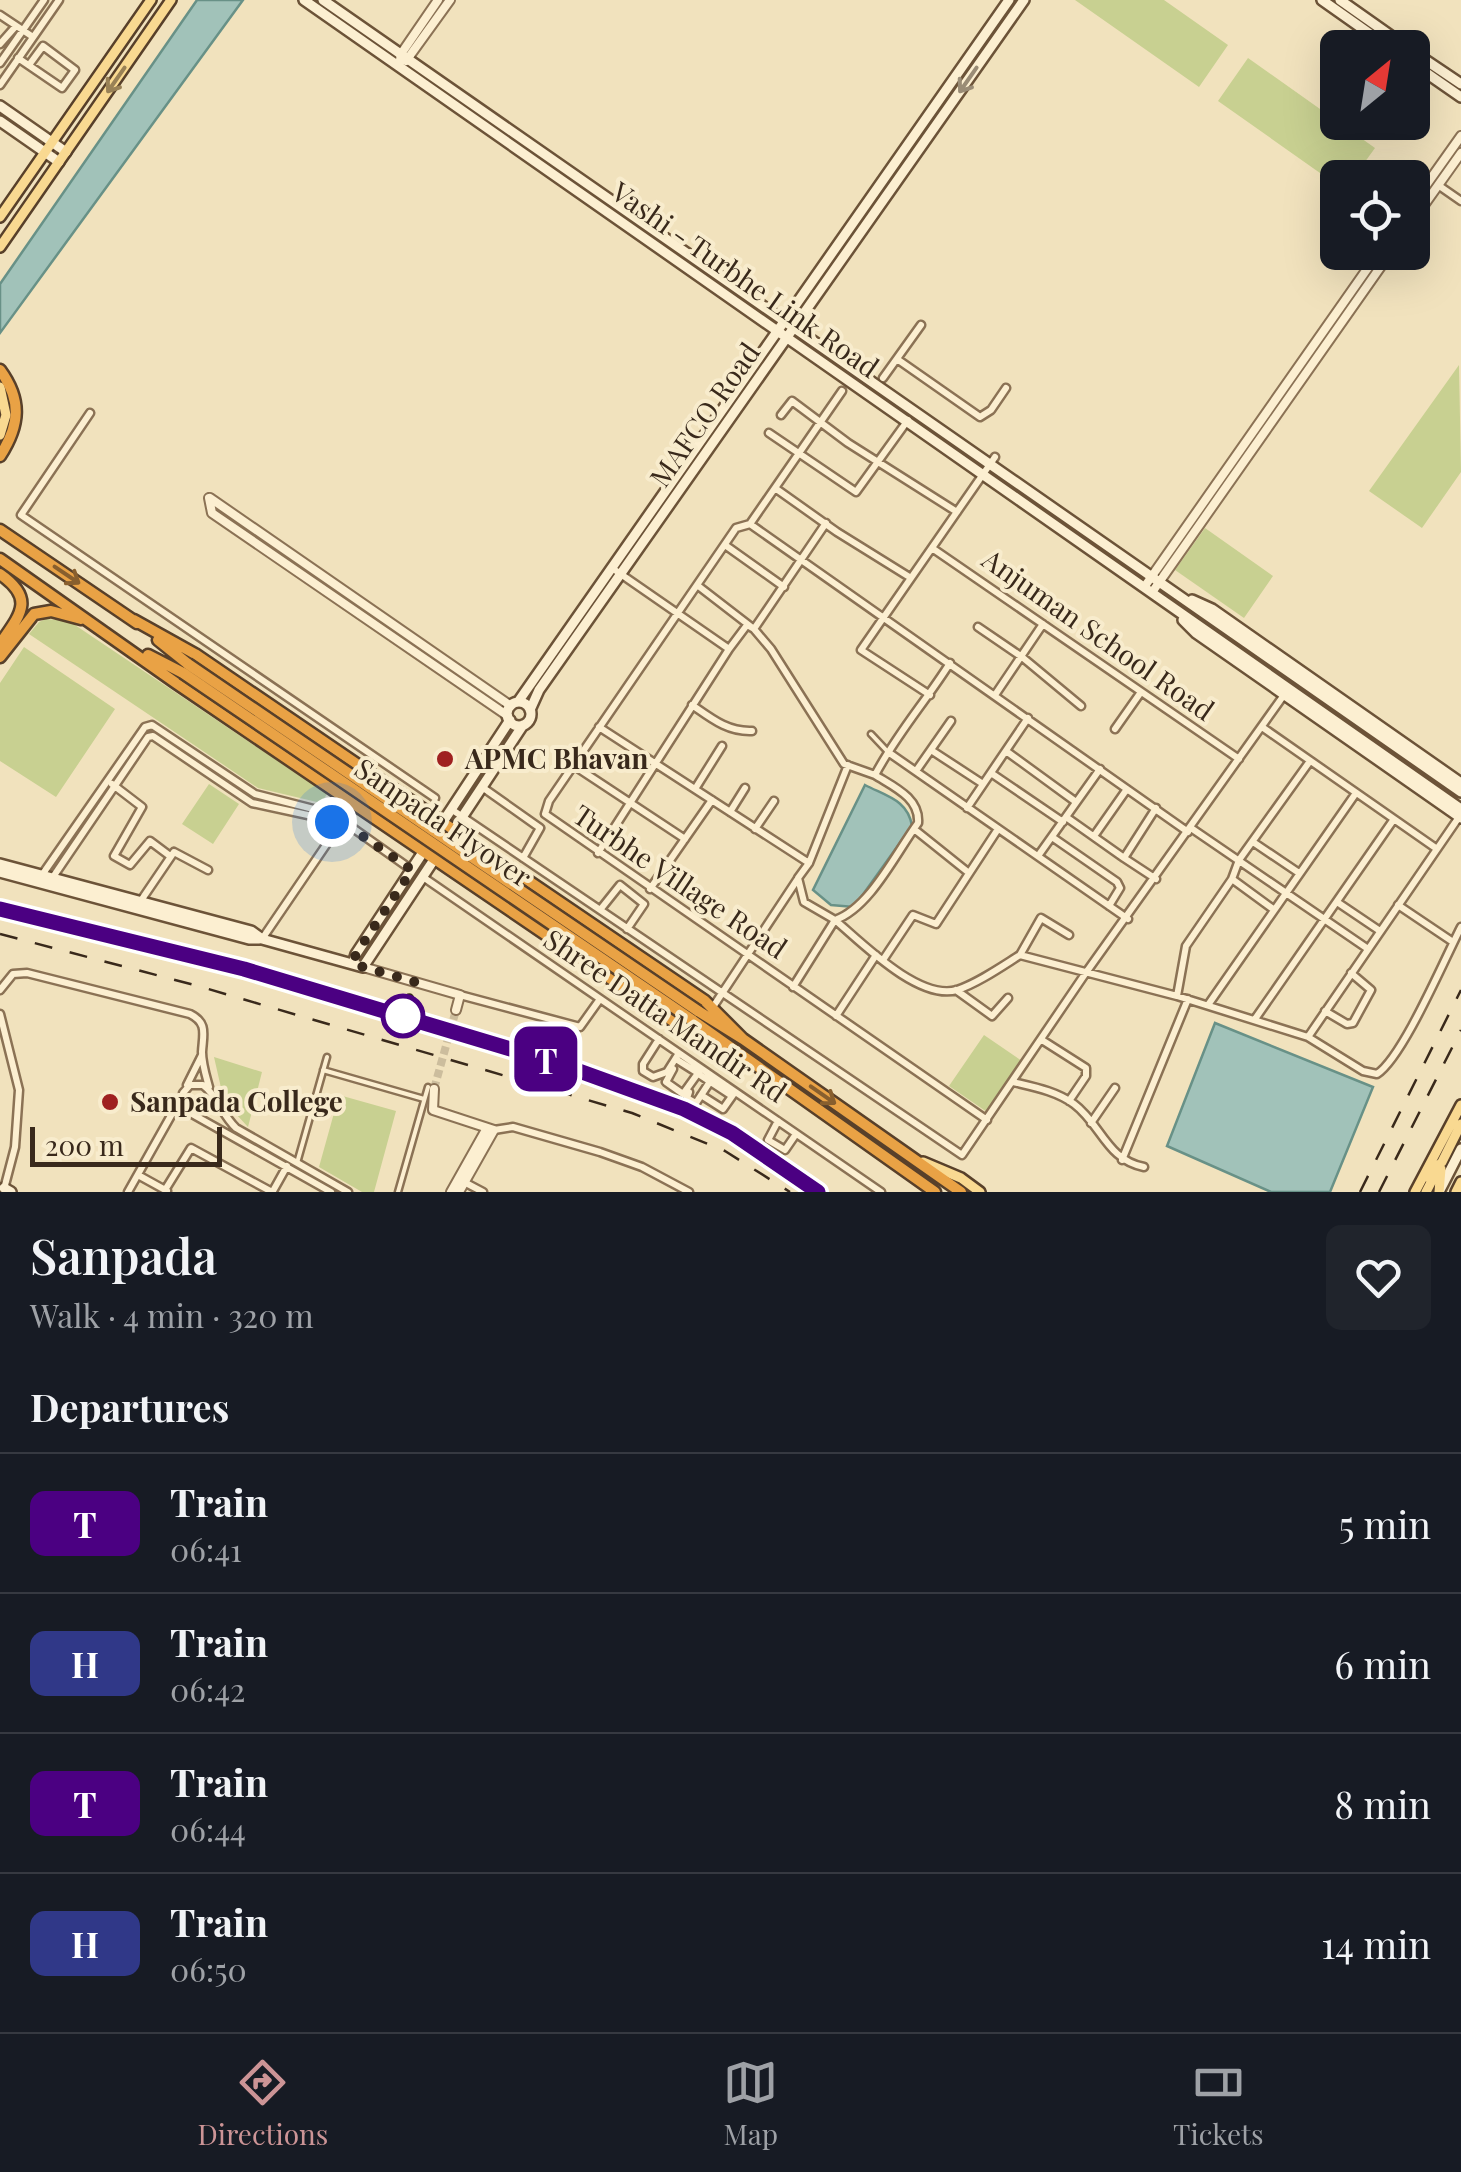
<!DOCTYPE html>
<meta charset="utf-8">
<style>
:root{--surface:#171b24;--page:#20242c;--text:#f1f3f6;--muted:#9ea1a6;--line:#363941;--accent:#cc9496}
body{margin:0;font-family:"Playfair Display",serif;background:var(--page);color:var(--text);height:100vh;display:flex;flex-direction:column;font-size:38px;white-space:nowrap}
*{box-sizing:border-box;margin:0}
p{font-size:32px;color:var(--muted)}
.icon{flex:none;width:55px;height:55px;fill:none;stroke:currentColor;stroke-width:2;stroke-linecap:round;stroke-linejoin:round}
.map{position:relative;height:1192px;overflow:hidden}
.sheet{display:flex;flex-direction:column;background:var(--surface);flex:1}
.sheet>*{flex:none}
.badge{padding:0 20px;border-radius:15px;font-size:35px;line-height:65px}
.needle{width:65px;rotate:30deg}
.controls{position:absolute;left:1320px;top:30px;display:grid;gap:20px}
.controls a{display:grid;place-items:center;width:110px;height:110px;border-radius:15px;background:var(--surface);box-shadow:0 10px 40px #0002;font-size:50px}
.scale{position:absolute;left:30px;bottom:25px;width:192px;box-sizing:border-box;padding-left:10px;border:5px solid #39291b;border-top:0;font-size:28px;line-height:35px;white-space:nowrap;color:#39291b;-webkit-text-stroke:8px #f8eccd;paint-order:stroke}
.you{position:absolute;width:50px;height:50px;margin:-25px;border:8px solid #fff;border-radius:50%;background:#1a73e8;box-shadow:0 0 0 15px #1a73e833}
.map>.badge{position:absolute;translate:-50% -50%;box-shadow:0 0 0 5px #fff}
h2{padding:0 30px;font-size:38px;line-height:90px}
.round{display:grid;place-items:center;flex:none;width:105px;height:105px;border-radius:15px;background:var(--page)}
.summary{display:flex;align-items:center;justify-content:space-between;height:170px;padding:0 30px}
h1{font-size:48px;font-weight:600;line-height:75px}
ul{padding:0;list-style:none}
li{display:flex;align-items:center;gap:30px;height:140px;padding:0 30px;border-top:2px solid var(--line)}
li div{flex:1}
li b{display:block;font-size:38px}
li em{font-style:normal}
li .badge{min-width:110px;font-weight:700;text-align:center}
.menu{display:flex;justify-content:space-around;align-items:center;height:140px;border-top:2px solid var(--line);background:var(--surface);font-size:28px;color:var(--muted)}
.menu a{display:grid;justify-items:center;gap:5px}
.menu .selected{color:var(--accent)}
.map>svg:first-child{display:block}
</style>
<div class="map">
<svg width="1461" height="1192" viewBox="0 0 1461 1192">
<rect width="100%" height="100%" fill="#f1e2bd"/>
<path fill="#c8d091" d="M1075,0h89l64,45 -29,42z
M1248,58l127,90 -21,29 -16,1 -1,7 -119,-84z
M1459,365l2,107 -39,56 -53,-37z
M1205,528l68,48 -29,42 -69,-48z
M46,619l23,2 258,173 -6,9 -63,-15 -229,-154 10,-12z
M24,647l91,62 -59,88 -56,-36v-78z
M209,784l30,20 -26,40 -31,-20z
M984,1035l38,26 -35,51 -38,-26z
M214,1057l48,15 -14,55 -24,-26z
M339,1095l57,16 -22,81h-12l-43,-25z"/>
<path fill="#a1c2b9" stroke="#689187" stroke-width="2.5" d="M197,0h46l-243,333v-49z
M865,785c21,11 43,15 47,41l-58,81 -23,-2 -18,-15z
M1215,1023l158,64 -43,105h-59l-104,-46z"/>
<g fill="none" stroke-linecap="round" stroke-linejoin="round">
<path stroke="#ccbd9d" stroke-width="8" stroke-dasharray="8 4" stroke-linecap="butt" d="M434,1089l22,-79"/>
<g stroke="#8b7255" stroke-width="9">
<path id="pedestrian" d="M871,734l17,18
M323,1070l101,29
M297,1163l30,-106
M398,1192l30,-105"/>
</g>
<g stroke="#8b7255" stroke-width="11">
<path id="minor" d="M0,15l33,22
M0,44l16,-18
M18,58l44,30 13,-18 -32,-24 -14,19
M0,63l44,-63
M0,85l59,-85
M1438,185l23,16
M897,359l83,58 11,-7 15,-22
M883,378l38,-53
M90,413l-69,102 414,283
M781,415l11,-14 56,42 109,69
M769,433l87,59 52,-72
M775,488l62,44 74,46
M750,524l-14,4 -187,273 -4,13 442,306
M750,524l438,308
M750,524l92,-133
M725,545l59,42
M932,548l307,211
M612,568l117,81
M697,585l57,44 17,20 73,115 31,11c21,-40 51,-74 75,-112
M978,627l44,30 59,49
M930,695l-69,-45 134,-193
M995,695l48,-71
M692,705c20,14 36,27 60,26
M599,727l210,136
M1262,727l175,122
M1115,729l26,-37
M931,750l52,34
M1006,751l70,51
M888,752l240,167
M573,765l112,74
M848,765l-39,98 -11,15 6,24 31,18c35,-12 61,-67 83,-97 2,-25 -24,-36 -43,-48
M916,771l35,-50
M991,773l72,49
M112,784l30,23 -28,49 16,9 20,-24 20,15
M482,787l58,41 -17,30
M695,789l27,-43
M967,808l61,-90
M451,809l511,346 123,-181 199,-279
M730,812l15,-24
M1066,817l58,41 32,-50
M1191,828l177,121
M755,829l19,-28
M914,829l55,44
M1094,836l33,-47
M1052,837l65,45 3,6 -11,18
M1253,842l46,31
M598,853l131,-204 18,-24 7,4 72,-106
M1038,856l62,-87
M1124,858l32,21
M42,875l103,-148 7,-2 103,69 78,20 79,56
M423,877l458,315
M1232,879l41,30
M51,880l97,-143 5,-1 99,67 88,19
M650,889l62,-89
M1337,902l43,29
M138,905l36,-53 34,18
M1398,905l55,37
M600,910l20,-25 24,19 -17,25
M262,939l79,-116
M1020,955l21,-37 28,17
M883,960l30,-45 23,9 62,-95
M793,987l42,-67c27,23 84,81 122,70 21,-7 44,-23 63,-35l157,41 131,41 55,34 14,3c26,-17 67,-114 84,-147
M0,990l13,-16 14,-1 163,41c18,9 13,20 12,38 0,12 4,24 7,35
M956,990l36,26 16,-18
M460,995l120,32 20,-28
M1177,996l9,-50 46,-67 7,-19 71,-99
M1208,1005l148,-212
M713,1007l84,-127
M1325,1011l22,13 6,-1 18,-33 -20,-17
M0,1014l19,76 -4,57 -11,42
M836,1016l40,-61
M1255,1019l139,-200
M1308,1037l151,-220
M659,1039l-16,25v7l10,6 14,-5 12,-19
M1042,1040l44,28v8l-17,25
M679,1061l19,12
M673,1069l-7,13 17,12 18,-25
M700,1075l32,21
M1013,1082c21,5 43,9 61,22 27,20 33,56 70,63
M187,1085l15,-30
M689,1092l-2,6 9,5 17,-26
M701,1095l22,14 12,-17
M778,1121l-10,19 17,10 11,-16
M1091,1123l24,-35
M494,1130l19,-3 87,25 42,15 47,25
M1122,1160l66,-161
M138,1175l29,16
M464,1182l19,10
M165,1190l26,-42 81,44
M273,1191l14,-25
M128,1192l54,-96
M331,1192l-139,-78 -9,-8v-13l7,-8h13c14,10 19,30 33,43l112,64"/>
</g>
<g stroke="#8b7255" stroke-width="12">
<path id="tertiary" d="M406,61l44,-61
M399,66l2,-12 37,-54
M1412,205l49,-69
M1412,222l49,-69
M209,498l3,15 296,203
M210,498l301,208
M1145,586l234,-334
M1153,591l238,-339
M363,967l97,28 -4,15
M434,1089l-1,21 61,20 -35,62
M451,1192l36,-64"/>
</g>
<g stroke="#6c5338" stroke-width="14">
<path id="secondary" d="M304,0l1157,809
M323,0l1138,792
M1322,0l68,48
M1340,0l68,48
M1412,51l49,33
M1412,63l49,34
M0,106l66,46
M0,121l59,41
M1192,600l20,9 249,174
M1183,620l13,13 265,185
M518,702l491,-702
M507 714a12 12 0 1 1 24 0a12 12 0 1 1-24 0Z
M530,710l9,-20 485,-690
M0,864l251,67 11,8 101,28 160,-242
M0,872l249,67h10
M353,964l3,-10 154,-234
M4,1188l7,4
M1440,1190l21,-41"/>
</g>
<g stroke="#58402a" stroke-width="14">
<path id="primary" d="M0,217l151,-217
M0,247l171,-247
M0,387l6,28 -6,20
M923,1162l38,16 19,14
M1426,1177l16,-15 19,-38
M1415,1192l46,-87
M1426,1192l12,-23
M1439,1192l2,-23
M1456,1192l5,-10"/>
</g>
<g stroke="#58402a" stroke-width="15">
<path id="motorway" d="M0,370c22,30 20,55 0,86
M0,530l137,93
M0,559l176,124 510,347 49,21
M0,574c36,25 20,41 0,70
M134,620l61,34 510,347 38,38
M158,640l30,24
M148,655l35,18
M0,657l34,-43 17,-3 30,8
M698,1011l45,28 218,153
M692,1020l243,172"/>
</g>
<use href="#pedestrian" stroke="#fcefd1" stroke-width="4"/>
<use href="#minor" stroke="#fcefd1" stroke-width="6"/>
<use href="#tertiary" stroke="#fcefd1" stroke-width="8"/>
<use href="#secondary" stroke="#fcefd1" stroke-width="9"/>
<use href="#primary" stroke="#f9d991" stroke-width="9"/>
<use href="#motorway" stroke="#e9a245" stroke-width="10"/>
<path stroke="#39291b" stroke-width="2.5" stroke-dasharray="18 18" stroke-linecap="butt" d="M0,909l244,60 283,83 157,57 48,24 86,59
M0,934l198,52 434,127 93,38 65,41
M1360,1192l101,-202
M1379,1192l82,-162"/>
<g stroke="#58402a" stroke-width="15" stroke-linecap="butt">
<path id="motorway-bridge" d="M188,664l510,347
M183,673l509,347"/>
</g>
<use href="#motorway-bridge" stroke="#e9a245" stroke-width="10"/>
</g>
<defs><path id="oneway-shaft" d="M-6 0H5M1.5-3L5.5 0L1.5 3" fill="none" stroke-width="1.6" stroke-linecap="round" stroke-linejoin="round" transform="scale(2.5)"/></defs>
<use stroke="#998156" href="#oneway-shaft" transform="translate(116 80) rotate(125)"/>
<use stroke="#9a8c76" href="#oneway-shaft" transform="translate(968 80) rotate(125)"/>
<g stroke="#885f2e">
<use href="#oneway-shaft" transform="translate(67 575) rotate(34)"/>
<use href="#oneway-shaft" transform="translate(823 1095) rotate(35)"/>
</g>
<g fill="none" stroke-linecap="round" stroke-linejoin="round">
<g stroke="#fff" stroke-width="22">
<path id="line" d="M0,909l244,60 313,94 127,46 48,24 86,59"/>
</g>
<use href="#line" stroke="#4b0082" stroke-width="15"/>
<path stroke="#39291b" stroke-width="10" stroke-dasharray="0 18" d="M332,822h10l70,48 -56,84 -3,10 62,18 -12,34"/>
</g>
<g fill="#9f2020" stroke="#f8eccd" stroke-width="4">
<circle cx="445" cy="759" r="10"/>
<circle cx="110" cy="1102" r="10"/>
</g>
<circle fill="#fff" stroke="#4b0082" stroke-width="5" cx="403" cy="1016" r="20"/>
<g text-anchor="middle" stroke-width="8" stroke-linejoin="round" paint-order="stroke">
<g font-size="28" fill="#39291b" stroke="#f8eccd">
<text transform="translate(745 280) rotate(35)" y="10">Vashi - Turbhe Link Road</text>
<text transform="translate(705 415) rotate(-55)" y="10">MAFCO Road</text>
<text transform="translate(1098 635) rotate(35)" y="10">Anjuman School Road</text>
<text transform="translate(443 823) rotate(34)" y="10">Sanpada Flyover</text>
<text transform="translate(680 882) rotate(34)" y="10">Turbhe Village Road</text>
<text transform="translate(665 1016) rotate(34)" y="10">Shree Datta Mandir Rd</text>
</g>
<g font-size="28" font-weight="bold" fill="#39291b" stroke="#f8eccd" text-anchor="start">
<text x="465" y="769">APMC Bhavan</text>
<text x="130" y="1112">Sanpada College</text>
</g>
</g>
</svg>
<div class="controls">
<a><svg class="needle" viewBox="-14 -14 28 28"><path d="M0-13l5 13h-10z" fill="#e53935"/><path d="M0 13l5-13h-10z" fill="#9ea1a6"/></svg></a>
<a><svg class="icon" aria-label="locate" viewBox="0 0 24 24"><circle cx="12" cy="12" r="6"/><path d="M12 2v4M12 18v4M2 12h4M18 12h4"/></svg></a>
</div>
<div class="scale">200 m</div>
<div class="you" style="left:332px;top:822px"></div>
<b class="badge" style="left:546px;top:1059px;background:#4b0082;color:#fff">T</b>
</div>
<section class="sheet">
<div class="summary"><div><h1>Sanpada</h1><p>Walk · 4 min · 320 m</p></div><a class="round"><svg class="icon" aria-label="heart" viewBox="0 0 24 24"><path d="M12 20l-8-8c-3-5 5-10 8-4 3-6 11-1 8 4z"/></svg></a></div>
<h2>Departures</h2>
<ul>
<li><span class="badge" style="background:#4b0082;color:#fff">T</span><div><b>Train</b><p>06:41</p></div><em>5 min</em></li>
<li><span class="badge" style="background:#303888;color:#fff">H</span><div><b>Train</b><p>06:42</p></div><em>6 min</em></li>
<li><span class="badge" style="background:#4b0082;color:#fff">T</span><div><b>Train</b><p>06:44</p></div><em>8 min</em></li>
<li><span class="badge" style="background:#303888;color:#fff">H</span><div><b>Train</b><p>06:50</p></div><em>14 min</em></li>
</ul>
</section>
<nav class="menu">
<a class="selected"><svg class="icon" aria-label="directions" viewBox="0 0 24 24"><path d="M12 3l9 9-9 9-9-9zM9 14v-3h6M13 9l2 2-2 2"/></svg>Directions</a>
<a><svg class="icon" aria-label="map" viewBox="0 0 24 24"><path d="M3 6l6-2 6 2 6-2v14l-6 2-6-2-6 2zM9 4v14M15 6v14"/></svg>Map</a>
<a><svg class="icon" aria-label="tickets" viewBox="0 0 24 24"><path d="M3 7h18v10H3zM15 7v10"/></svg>Tickets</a>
</nav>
